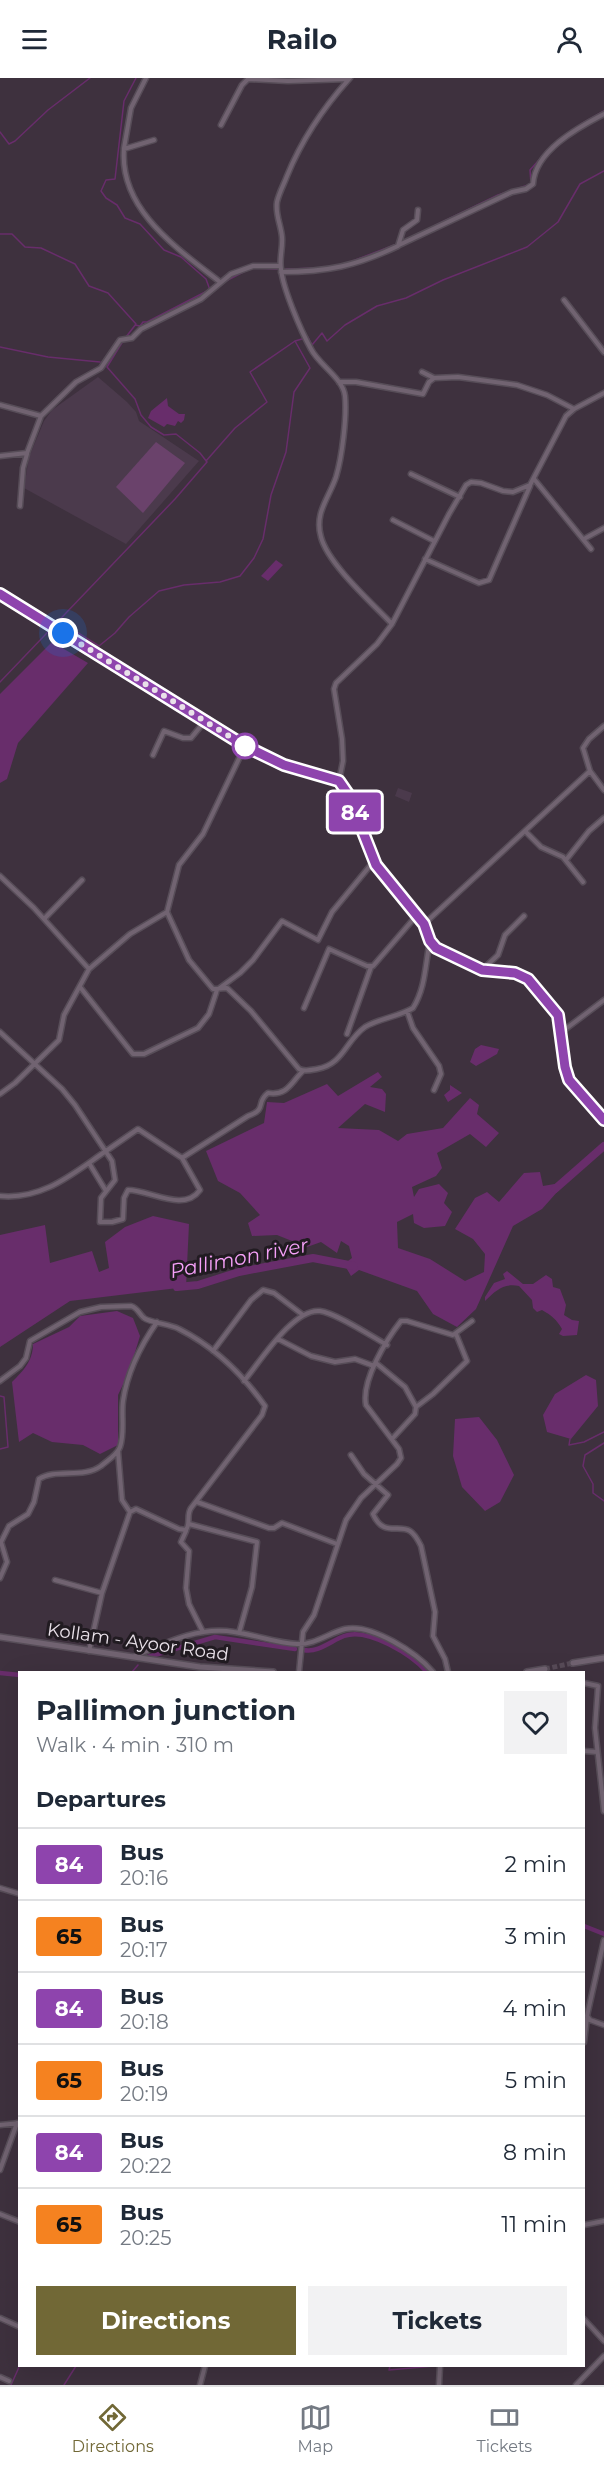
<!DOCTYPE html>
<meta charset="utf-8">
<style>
:root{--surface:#fff;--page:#f2f2f3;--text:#1f2937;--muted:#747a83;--line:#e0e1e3;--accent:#716836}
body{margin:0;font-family:Montserrat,sans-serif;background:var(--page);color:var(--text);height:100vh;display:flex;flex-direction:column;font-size:22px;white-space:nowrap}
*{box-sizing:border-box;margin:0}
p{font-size:20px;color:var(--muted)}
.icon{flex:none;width:33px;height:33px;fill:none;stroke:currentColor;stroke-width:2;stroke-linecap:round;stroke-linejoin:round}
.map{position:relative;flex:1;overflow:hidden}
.side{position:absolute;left:18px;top:1593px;width:567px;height:696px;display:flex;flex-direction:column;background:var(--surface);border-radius:0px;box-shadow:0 6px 24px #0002}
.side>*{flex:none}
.badge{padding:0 12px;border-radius:4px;font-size:21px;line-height:39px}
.you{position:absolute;width:30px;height:30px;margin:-15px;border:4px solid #fff;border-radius:50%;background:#1a73e8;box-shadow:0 0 0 9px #1a73e833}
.map>.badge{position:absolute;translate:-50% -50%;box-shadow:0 0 0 3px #fff}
h2{padding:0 18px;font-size:22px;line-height:54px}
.round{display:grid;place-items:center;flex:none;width:63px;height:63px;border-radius:0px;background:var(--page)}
.headline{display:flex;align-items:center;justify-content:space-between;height:102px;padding:0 18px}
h1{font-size:28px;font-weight:700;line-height:45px}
.action{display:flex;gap:12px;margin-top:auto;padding:12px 18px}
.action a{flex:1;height:69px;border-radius:0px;background:var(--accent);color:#fff;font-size:24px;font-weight:700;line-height:69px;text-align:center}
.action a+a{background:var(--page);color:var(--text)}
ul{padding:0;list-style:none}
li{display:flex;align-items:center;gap:18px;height:72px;padding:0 18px;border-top:2px solid var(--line)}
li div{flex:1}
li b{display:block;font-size:22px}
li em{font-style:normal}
li .badge{min-width:66px;font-weight:700;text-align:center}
header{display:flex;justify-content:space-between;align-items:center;height:78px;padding:0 18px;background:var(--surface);font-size:27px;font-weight:700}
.menu{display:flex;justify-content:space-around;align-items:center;height:84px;border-top:2px solid var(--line);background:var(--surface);font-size:16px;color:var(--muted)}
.menu a{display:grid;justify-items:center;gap:3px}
.menu .active{color:var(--accent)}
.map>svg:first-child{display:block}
</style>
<header><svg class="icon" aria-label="menu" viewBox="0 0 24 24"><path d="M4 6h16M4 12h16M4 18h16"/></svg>Railo<svg class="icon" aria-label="person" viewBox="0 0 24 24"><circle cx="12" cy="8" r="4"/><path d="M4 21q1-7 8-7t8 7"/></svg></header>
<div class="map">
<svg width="604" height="2307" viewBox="0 0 604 2307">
<rect width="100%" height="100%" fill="#3e313e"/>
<path fill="#4b3a4c" d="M98,299l29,25 9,10 3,9 60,40 -73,83 -102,-56 5,-31 15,-36 8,-11z
M398,710l14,5 -3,9 -14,-6z"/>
<path fill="#6a426b" d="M156,364l29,21 -42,50 -27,-26z"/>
<path fill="#682d6b" d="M167,320l1,8 11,8h6l-1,6 -3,3 -3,-2 -3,5 -8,-2 -3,3 -16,-9 3,-7z
M276,482l7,5 -15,16 -7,-5z
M52,564l36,21 -70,80 -11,36 -7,4v-89z
M481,967l18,4 -2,5 -21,12 -6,-4 5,-13z
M378,994l4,5 -12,10 12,2 4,5 -1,18 -20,-8 -27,24 41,2 19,11 9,-7 36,-6 27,-30 9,7 -2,9 22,19 -13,14 -16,-13 -33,19 5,15 -6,8 -24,11 2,10 5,-8 20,-5 9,9 -4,10 8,9 -7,14 -21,2 -10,-5 -1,-9 -16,8 1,26 32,11 35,22 19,-9 1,-18 -12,-15 -18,-10 20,-31 12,-6 12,10 25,-29 16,-1 3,14 23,-4 -24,27 -29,17 -37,83 -19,18 -24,-13 -16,-23 -58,-21 -8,6 -7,-12 8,-6 -3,-12 -8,-5 -4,12 -16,-11 -14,5 -30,-12 -25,1 -4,-13 12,-8 -20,-22 -22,-12 -12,-30 58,-28 3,-21 17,1 43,-19 11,12z
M450,1007l12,8 -14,9 -4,-7 6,-5z
M153,1138l36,8 -3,63 -116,14 -70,46v-112l45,-10 5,38 42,-12 7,21 10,-4 -4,-26 20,-15z
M507,1193l16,13h10l13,-9 6,4 1,8 7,2 6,16 -2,10 8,5 7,1 -2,14 -14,1 -4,-2 3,-5c-5,-9 -11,-14 -20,-19l-5,2 -4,-4 -1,-8 -13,-14c-15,-3 -23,4 -34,15v-4l9,-14 11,-4 -2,-5z
M117,1233l16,7 7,18 -11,36 -11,23v50l-18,9 -17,-9 -31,-3 -19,-9 -14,9 -7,-60c11,-11 21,-21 21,-38l36,-17 11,-11z
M586,1297l10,5 2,26 -27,33 -24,-7 -4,-17 12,-21z
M479,1339l18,23 17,35 -14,27 -15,9 -23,-24 -9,-31 2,-37z"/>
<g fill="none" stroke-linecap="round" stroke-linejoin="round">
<path stroke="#682d6b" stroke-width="1.5" d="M136,0l-12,23 -9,78 -9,1 -5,11 5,7 11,7 8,13 15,6 24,26 17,7 25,22 4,11
M581,46l23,-13
M0,54l9,12 6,-3 33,-31 42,-32
M434,148l64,-31 33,-11 -1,-14 17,-19
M0,156h12l13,13 16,1 34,16 14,22 19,7 28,31 -10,13
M350,184l47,-18
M254,190l23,1
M286,191l36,-1
M224,204l25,-13
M135,247l5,1 3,-4h4l62,-32
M308,259l4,8 10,-12 5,8 18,-16 32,-19 29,-8 37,-18 84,-33 31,-25 22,-38 24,-13
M0,269l48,10 52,5
M206,383l29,-33 32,-26 -17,-30 45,-31 7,-2
M59,543l40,25 16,-13 14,-16 30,-26 25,-6 36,-3 20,-6 14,-18 9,-19 8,-44 15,-43 8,-60 16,-24 -15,-27
M0,604l175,-183 32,-37 -7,-9 -24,-19 -12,1 -13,-8 -10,-12 -6,-16 -28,-32 16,-26
M0,1318l4,1 4,50 -8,2
M570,1361l-1,6 15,-3 20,-10
M604,1365l-19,12 -2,11 10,18v9l11,8
M132,1594l6,-7
M390,2288l-1,4 45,-4
M11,2307l9,-20
M64,2307l12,-19"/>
<path stroke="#682d6b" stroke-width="4.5" d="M304,1572c14,3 27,-9 40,-14 24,-9 68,19 83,36
M148,1579l67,-20 80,12
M0,1595l20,2
M584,1848l20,8"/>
<path stroke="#682d6b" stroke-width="8" d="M555,1111l49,-43
M177,1209l21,-2 41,-13 74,-14 41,8"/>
<path stroke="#584b58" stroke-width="5" stroke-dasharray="5 2.5" stroke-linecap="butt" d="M545,1591l28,-6"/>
<g stroke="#574d58" stroke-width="7">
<path id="minor" d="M350,0c-27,30 -48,61 -63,98 -3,8 -8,17 -10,26 -2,12 4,23 5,35 1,11 -3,22 -1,32 2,20 20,62 30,80 8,16 32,29 34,47 2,21 -3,61 -9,81 -7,21 -22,36 -15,60 7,27 51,66 71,87
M221,47l21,-40 6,-6 40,2 60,-2
M154,62l-30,9c-5,61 54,100 96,133
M124,70l7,-40 15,-30
M399,167l113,-53 14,-3 7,-5c2,-33 44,-56 71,-70
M281,194c46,0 75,-6 117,-26l5,-16 14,-10 1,-10
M564,222l40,52
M422,294l12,6 24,-1 59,8 30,10 27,14
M339,304h17l67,12 6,-12 4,-3
M0,327l41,11
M0,378l27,-3 14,-37 35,-34 25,-14 19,-28 12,-2 9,-9 60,-30 30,-25 22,-8h27
M411,396l49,23
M534,401l57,70
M20,428l3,-38 4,-14
M393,442l41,21
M584,461l20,-11
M425,481l54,24 10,-3 41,-94
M604,648l-15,13 -6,9 7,23 14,19
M245,668l-42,88 -24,31 -12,47 22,48 24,29 14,-1 24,23 48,58c6,3 12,1 18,0 27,-5 28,-28 48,-42 15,-9 33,-10 48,-19 13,-21 12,-44 17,-67
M153,677l11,-24 19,7h8l14,-17
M339,703l4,-20 -1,-22 -8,-50 2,-6 41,-39 15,-20 57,-110 17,-29 5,-3 10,1 22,8 10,1 17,-7 36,-69 8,-7 30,-16
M526,754l15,15 22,10 20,25
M566,782l23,-29 15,-13
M0,798l34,32 55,61
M44,841l38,-39
M424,846l166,-153
M482,892l16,-15 7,-20 19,-19
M80,909l53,67h11l54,-26 11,-14 8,-24 23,-17 13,-13 29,-39 36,19 14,-28 42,-51
M304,930l25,-59 38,17h6l44,-51
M407,933l6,17 26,38 2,8 -7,16
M0,954l62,57 13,16 37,56 3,19 -14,18 -1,24h12l11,-3 1,-21 4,-8c22,0 56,23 72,0l-18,-32 -44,-29 -32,22c-34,23 -63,49 -106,45
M347,956l24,-67
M559,956l45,-34
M0,1016l15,-11 44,-43 5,-25 25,-46 41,-35 37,-22
M182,1080l66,-42c20,-7 7,-13 20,-23 20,3 23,-11 35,-22
M89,1085l17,28
M278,1261l33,17 24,6 20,-3 19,7
M213,1273l38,-51 12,-10 11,3 29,22
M376,1285l29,24 11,20 -1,7 -23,25
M0,1303l20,-15 6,-8 4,-17 50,-29 21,-5 30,-1c7,2 8,8 13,12 7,5 26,6 35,11 34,17 64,46 86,77l-3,9 -71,93c-5,7 0,15 -5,22l-7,-1 -43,-20 -6,3 -28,81 -13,58
M244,1303c16,-19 49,-73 76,-70 16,2 51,25 67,34
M416,1329l17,-13 34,-33 -11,-27
M118,1373l4,49 8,12
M351,1377l13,19 24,21 -15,19c10,23 25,10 37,17 5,3 8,9 11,15l14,66 -2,24 12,23 3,13
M197,1424l72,26h5l8,-5 55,21
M189,1446l68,18 -5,45 -13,46
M186,1453l-5,11 8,9 -3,37 3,16 14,28
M0,1500l7,-16 -6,-20 8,-16 19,-12 6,-12 5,-23c17,-11 44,0 62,-13 6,-5 17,-12 19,-19 5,-14 1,-32 3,-46 4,-28 18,-56 34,-79
M55,1502l47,13
M133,1579c32,-14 65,-31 101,-25 22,3 42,11 63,12 17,1 32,-11 48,-15 26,-6 72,24 88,43
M299,1594l4,-40 11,-17 32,-95 15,-22 36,-34 4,-6 -2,-9 -33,-44c-5,-24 20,-65 35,-84h6l46,14 19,-14
M584,1605l14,3 -3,42 9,83
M584,1673l13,1
M0,1810l20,6
M604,1862l-17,76 3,4 14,5
M584,1964l3,-24
M0,2047l20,-2
M0,2092l17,-47
M0,2136l20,8
M584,2147l20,-4
M0,2240l20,9
M584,2241l20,22
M0,2299l9,4
M200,2307l5,-19
M439,2307l1,-19
M576,2307l28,-29"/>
</g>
<g stroke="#574d58" stroke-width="8">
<path id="tertiary" d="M0,516l245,152 39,19 55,16 9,13 28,71 48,59 6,17 6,7 46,22 33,3 13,6 30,36 7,52 4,13 35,40"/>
</g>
<g stroke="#574d58" stroke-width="8">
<path id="secondary" d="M0,1559l200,30 73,5
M573,1585l31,-5
M527,1594l18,-3"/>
</g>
<use href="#minor" stroke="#716371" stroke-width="4"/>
<use href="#tertiary" stroke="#716371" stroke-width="4.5"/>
<use href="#secondary" stroke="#716371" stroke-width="5"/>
</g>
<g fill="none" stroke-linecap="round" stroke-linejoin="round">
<g stroke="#fff" stroke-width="14">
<path id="line" d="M0,516l245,152 39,19 55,16 9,13 28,71 48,59 6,17 6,7 46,22 33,3 13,6 30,36 7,52 4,13 35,40"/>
</g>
<use href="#line" stroke="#8e44ad" stroke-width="9"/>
<path stroke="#e9e1e9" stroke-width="6" stroke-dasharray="0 10.8" d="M63,555l182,113"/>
</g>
<circle fill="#fff" stroke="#8e44ad" stroke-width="3" cx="245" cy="668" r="12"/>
<g text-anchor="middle" stroke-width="6" stroke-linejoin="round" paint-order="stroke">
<g font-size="18" fill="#e9e1e9" stroke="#211b21">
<text transform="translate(138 1564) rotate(8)" y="6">Kollam - Ayoor Road</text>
</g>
<g font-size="20" font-style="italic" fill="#f5a0f8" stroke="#211b21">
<text transform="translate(239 1180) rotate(-11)" y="7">Pallimon river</text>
</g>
</g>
</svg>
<div class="you" style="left:63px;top:555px"></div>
<b class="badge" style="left:355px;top:734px;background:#8e44ad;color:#fff">84</b>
<section class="side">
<div class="headline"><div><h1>Pallimon junction</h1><p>Walk · 4 min · 310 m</p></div><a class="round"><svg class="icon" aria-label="heart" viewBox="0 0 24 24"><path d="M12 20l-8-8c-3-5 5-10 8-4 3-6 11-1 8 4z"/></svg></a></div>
<h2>Departures</h2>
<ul>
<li><span class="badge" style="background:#8e44ad;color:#fff">84</span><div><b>Bus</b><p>20:16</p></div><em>2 min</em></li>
<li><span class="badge" style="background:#f58220;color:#111">65</span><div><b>Bus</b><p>20:17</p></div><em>3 min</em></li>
<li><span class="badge" style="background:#8e44ad;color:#fff">84</span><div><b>Bus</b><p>20:18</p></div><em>4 min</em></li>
<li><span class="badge" style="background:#f58220;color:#111">65</span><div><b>Bus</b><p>20:19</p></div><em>5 min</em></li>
<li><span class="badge" style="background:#8e44ad;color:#fff">84</span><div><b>Bus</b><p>20:22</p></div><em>8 min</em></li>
<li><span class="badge" style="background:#f58220;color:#111">65</span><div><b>Bus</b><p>20:25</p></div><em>11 min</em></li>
</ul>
<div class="action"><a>Directions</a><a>Tickets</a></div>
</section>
</div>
<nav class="menu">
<a class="active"><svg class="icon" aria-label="directions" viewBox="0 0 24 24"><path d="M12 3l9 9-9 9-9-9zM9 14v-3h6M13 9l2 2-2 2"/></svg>Directions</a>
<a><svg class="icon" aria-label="map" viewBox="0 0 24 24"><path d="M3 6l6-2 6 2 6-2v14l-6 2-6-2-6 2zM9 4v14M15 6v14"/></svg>Map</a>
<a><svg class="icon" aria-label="tickets" viewBox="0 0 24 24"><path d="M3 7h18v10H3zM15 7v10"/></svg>Tickets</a>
</nav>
